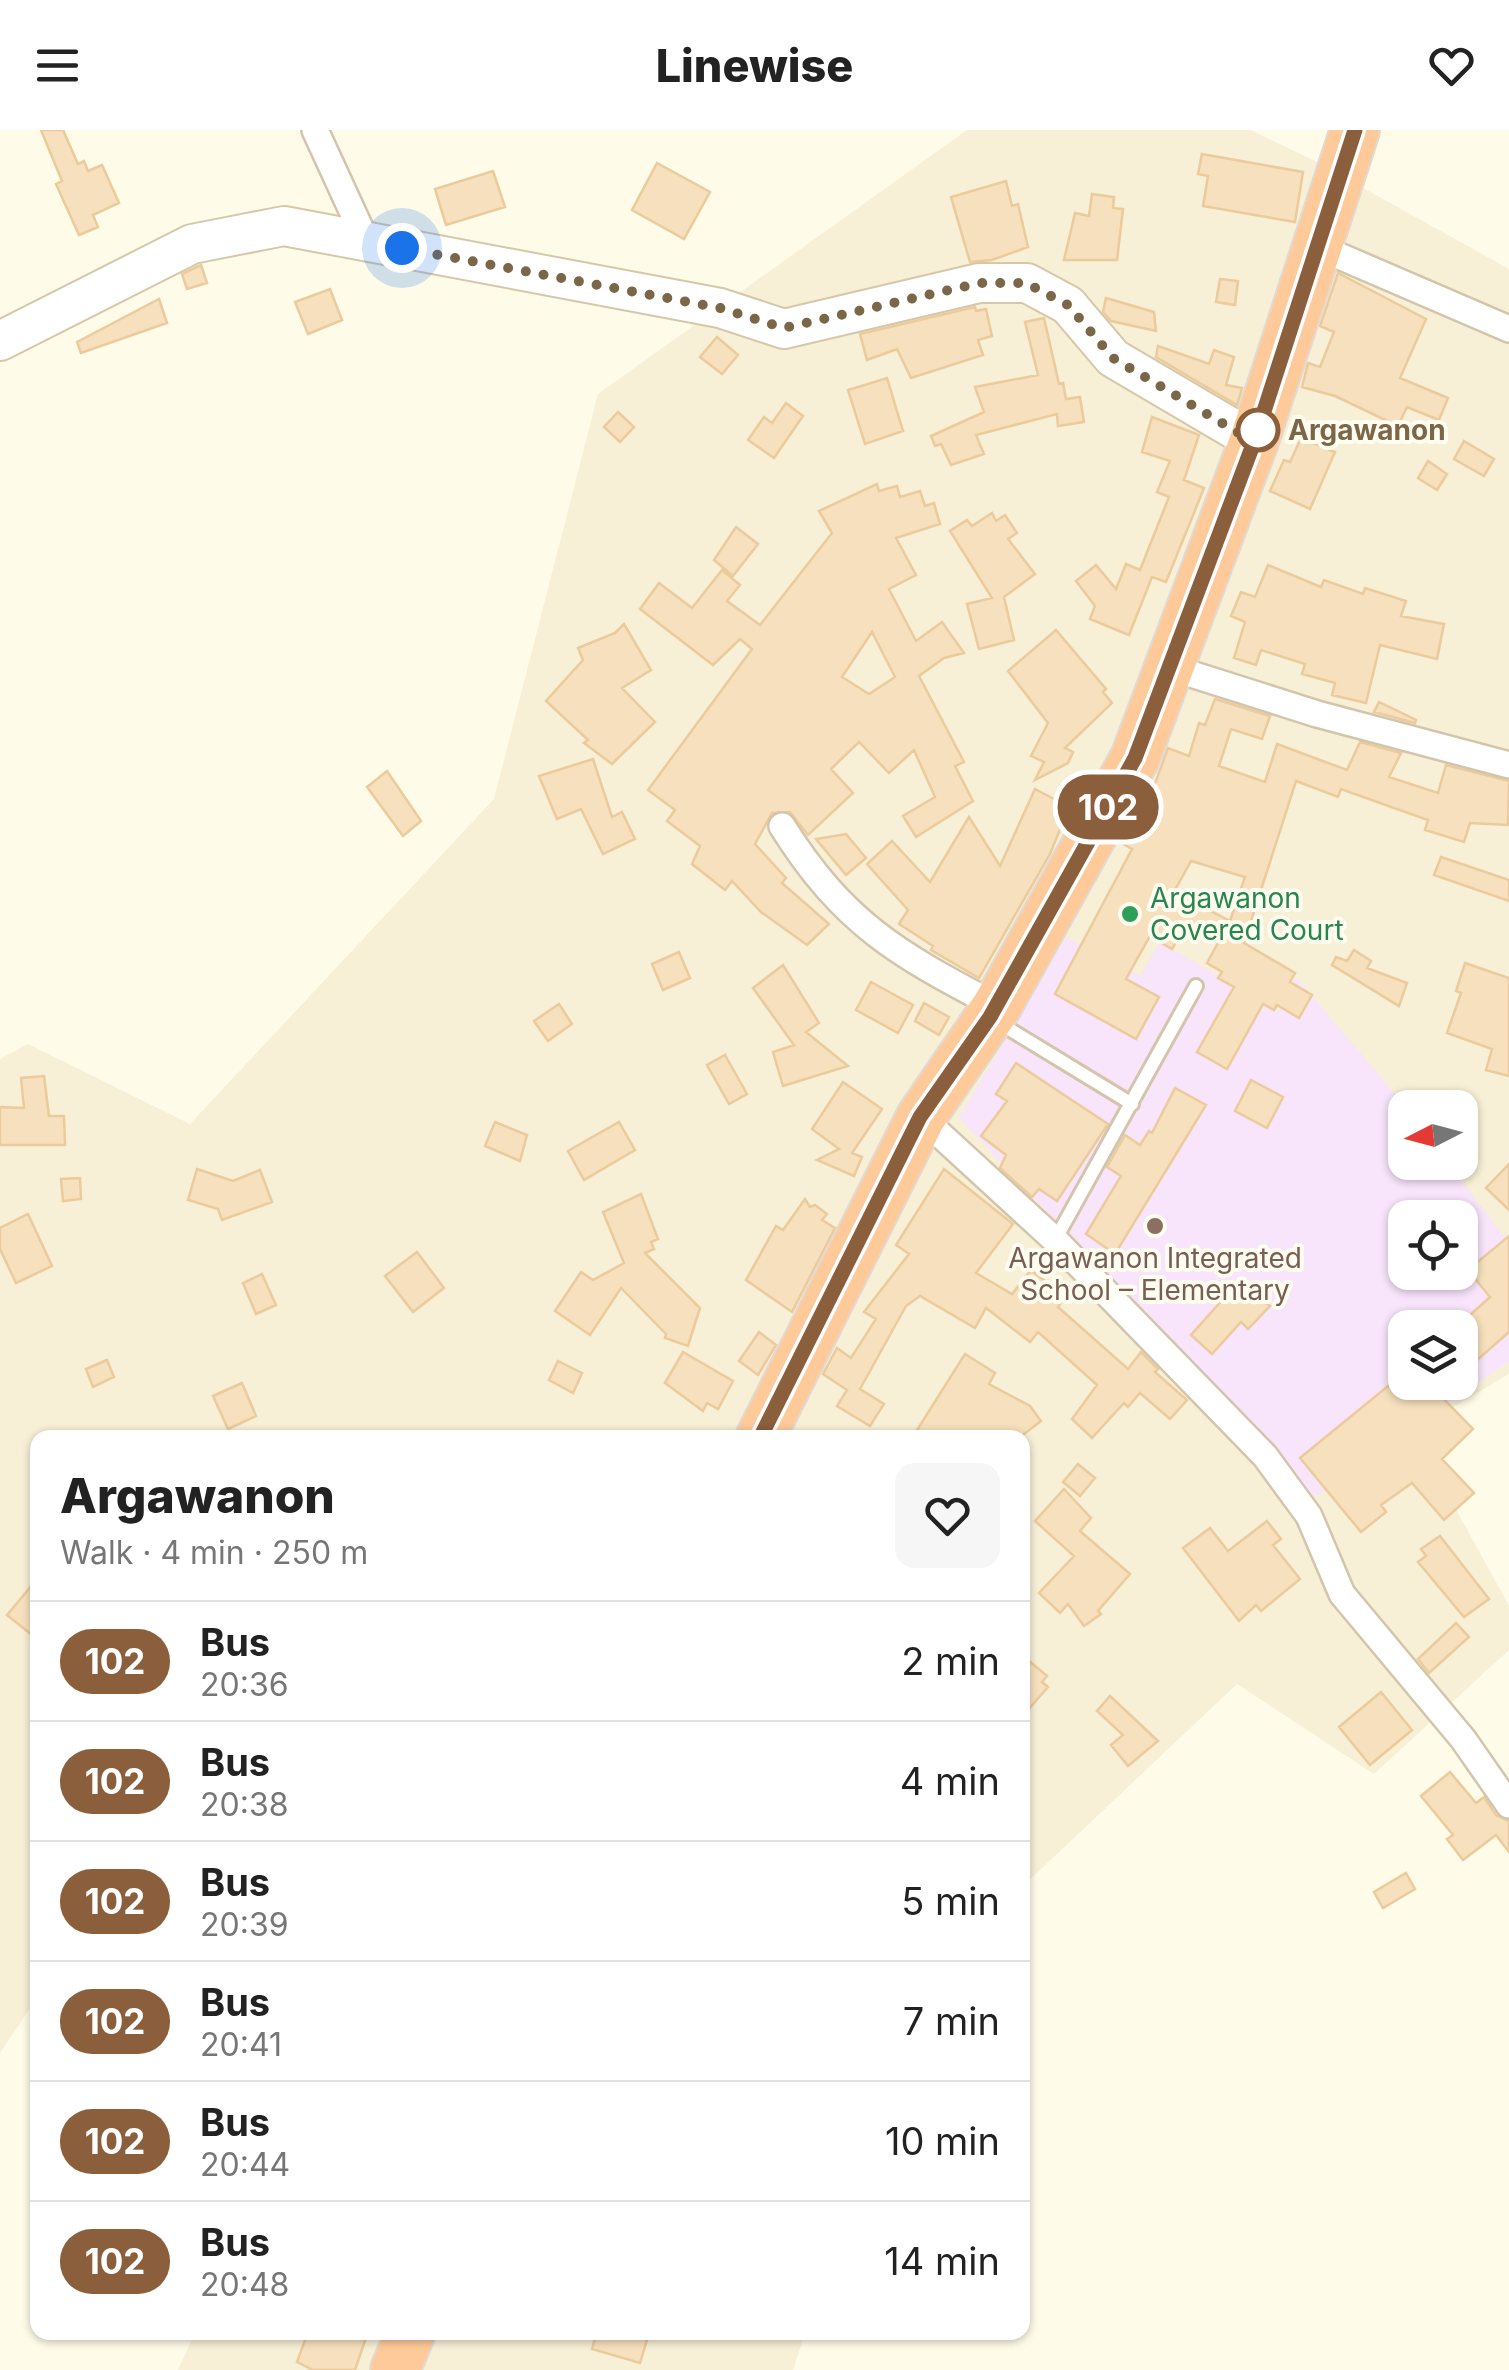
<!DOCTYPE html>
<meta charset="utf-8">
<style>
:root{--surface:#fff;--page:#f6f6f6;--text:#222;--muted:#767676;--line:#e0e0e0}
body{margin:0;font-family:Inter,sans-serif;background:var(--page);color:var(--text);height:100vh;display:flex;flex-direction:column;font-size:38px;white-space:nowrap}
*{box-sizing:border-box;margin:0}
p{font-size:32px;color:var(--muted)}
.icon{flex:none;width:55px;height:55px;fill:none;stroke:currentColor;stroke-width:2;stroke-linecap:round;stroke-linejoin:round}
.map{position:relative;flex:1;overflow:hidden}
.details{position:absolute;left:30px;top:1300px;width:1000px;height:910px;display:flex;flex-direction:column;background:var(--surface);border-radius:20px;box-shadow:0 2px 8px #0004}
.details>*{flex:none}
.badge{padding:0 20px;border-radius:32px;font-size:35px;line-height:65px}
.needle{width:65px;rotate:264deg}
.fabs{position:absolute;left:1388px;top:960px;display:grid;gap:20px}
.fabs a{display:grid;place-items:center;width:90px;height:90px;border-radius:20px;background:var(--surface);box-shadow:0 2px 8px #0004;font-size:50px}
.you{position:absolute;width:50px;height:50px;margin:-25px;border:8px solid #fff;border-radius:50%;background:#1a73e8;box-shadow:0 0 0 15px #1a73e833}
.map>.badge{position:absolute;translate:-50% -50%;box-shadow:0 0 0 5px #fff}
.round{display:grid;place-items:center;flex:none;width:105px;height:105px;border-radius:20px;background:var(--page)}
.head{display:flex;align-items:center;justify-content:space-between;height:170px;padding:0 30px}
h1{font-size:48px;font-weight:800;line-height:75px}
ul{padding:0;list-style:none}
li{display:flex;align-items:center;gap:30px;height:120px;padding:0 30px;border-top:2px solid var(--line)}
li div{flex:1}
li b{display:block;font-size:38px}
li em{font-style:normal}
li .badge{min-width:110px;font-weight:700;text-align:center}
header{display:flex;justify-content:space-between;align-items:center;height:130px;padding:0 30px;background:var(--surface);font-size:45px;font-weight:800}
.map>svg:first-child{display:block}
</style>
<header><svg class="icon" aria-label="menu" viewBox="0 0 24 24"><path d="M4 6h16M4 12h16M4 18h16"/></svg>Linewise<svg class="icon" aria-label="heart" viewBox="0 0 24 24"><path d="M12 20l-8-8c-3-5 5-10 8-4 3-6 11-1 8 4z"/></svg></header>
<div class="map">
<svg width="1509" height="2240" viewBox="0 0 1509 2240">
<rect width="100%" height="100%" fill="#fefbe8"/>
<path fill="#f7efd6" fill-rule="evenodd" d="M967,0h283l61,29 198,110v1105l-96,57 96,175v44l-135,124 -137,-90 -214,202 -1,-448h-984l-1,560 -37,55v-994l28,-15 162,80 304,-325 104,-405zM1405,978h55v54h-55zM1405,1088h55v54h-55zM1405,1198h55v54h-55z
M195,2203h610l-12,37h-615z"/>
<path fill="#f8e4fb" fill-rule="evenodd" d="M1066,807l74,39 20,-34 119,69 17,-34 110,130 -1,55 43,1 61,80v118l-194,136 -356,-379zM1405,1088h55v54h-55zM1405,1198h55v54h-55z"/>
<path fill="#f7e0bd" stroke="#ebcb9b" stroke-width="2.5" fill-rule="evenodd" d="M41,0h22l15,34 6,-3 4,10 14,-6 17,38 -26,12 5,12 -19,8 -23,-51 6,-3z
M1202,24l101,18 -8,50 -92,-16 5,-30 -10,-2z
M657,33l53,29 -26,47 -52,-29z
M493,41l12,36 -59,18 -11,-36z
M1006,51l6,25 6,-2 10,43 -36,13 -22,2 -19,-65z
M1092,64l22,3 -1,11 10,1 -6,51h-53l11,-47 14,3z
M201,135l6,18 -20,6 -5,-15z
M1338,143l88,46 -26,59 48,20 -9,22 -32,-13 -9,19 -63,-30 -33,-9 6,-24 12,4 14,-35 -14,-6z
M1220,149l18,2 -3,24 -19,-3z
M330,159l12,31 -34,14 -13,-32z
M1106,168l48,14 2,19 -45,-10 -8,-9z
M159,169l8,24 -86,30 -4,-11z
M975,177l1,4 10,-2 6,27 -14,4 5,15 -72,23 -14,-29 -30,11 -7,-26z
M1044,188l15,66 4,-1 3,16 14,-2 4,25 -26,4 -1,-12 -81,21 8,19 -33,11 -10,-21 -6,2 -4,-10 53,-24 -9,-25 63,-12 -13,-53z
M717,207l21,18 -16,19 -22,-17z
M1158,216l51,18 5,-14 20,7 -8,28 16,3 -5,17 -81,-48z
M887,248l16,53 -38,13 -17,-54z
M786,273l17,13 -29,42 -26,-18 16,-23 8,6z
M618,282l16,15 -14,15 -16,-15z
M1152,287l47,18 -15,45 20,8 -38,94 -14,-5 -23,58 -39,-16 5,-13 -19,-25 20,-16 20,24 10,-25 14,6 29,-73 -12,-5 13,-31 -28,-9z
M1301,308l34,14 -25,57 -40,-18 14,-31 6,2z
M1464,311l30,18 -10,17 -30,-17z
M1428,331l19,13 -10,16 -19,-12z
M877,354l2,7 18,-5 3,11 20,-6 5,15 9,-3 6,21 -44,14 20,37 -27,14 27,52 26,-19 22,31 -20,5 -25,18 45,86 -9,4 18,35 -57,36 -13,-21 32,-19 -21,-47 -25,23 -30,-31 -28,27 22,24 -45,42 -18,-23 -18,1 -17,31 31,34 -4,5 47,41 -22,21 -46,-33 -29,-31 -7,9 -33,-26 8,-18 -33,-25 8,-11 -27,-20 104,-141 -12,-10 -27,26 -73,-56 19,-26 33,25 30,-38 18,15 -13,16 33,24 72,-92 -13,-22zM872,502l23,45 -26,17 -27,-17z
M992,383l4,8 9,-6 12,18 -9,6 27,35 -31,23 10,43 -35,9 -12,-45 25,-6 -42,-67 17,-11 5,6z
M736,397l22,17 -25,32 -19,-16z
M1268,435l53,22 3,-7 39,14 2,-6 41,13 -5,15 43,8 -7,35 -57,-14 -14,58 -34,-8 3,-12 -33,-9 3,-10 -44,-14 -5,15 -22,-7 11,-36 -14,-6 10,-24 14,5z
M624,494l27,46 -29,18 33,34 -43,42 -28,-21 4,-3 -42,-39 37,-41 -5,-12 37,-15z
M1056,500l50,59 -3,3 9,11 -47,45 8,4 -5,11 -33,17 9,-18 -13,-6 17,-33 -40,-52z
M1215,569l55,17 -8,23 -31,-10 -12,37 46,16 12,-38 70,26 13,-28 41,11 -12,24 49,16 8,-28 63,16 -1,44 -38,-2 -6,19 -39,-12 3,-10 -87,-31 -3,8 -42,-16 -52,162 51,30 -5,9 22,13 -13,23 -22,-13 -3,5 -11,-6 -36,65 -30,-17 37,-65 -16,-9 4,-6 -15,-9 12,-22 -32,-18 -15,26 -22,-13 -24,43 33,18 -23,42 -81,-45 77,-145 -12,-7 24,-44 5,2 19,-52 21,8 10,-33 6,2zM1191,731l54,16 -15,44 -56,-29z
M1379,572l37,18 -1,3 -41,-11z
M593,629l19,58 10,-5 13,27 -32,15 -22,-45 -24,10 -18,-43z
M387,641l34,50 -18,15 -36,-49z
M1035,659l34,18 -19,47 -71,124 -48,-28 2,-4 -34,-22 9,-14 -41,-46 25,-23 38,41 39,-65 31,49z
M846,704l20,24 -20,17 -30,-36z
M1441,727l68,23v21l-75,-26z
M1354,820l17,11 -4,7 40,15 -8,23 -67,-41 4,-8 11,4z
M679,822l11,26 -27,12 -11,-26z
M1465,833l44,15v98l-23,-6 6,-21 -45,-16 14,-40 -5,-2z
M783,835l36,58 -13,9 42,34 -65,20 -10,-34 21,-7 -41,-57z
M871,852l42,23 -15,28 -42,-23z
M924,873l25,14 -10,18 -24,-14z
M559,874l13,20 -24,17 -14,-20z
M725,925l22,39 -18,10 -22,-39z
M1016,933l92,61 -51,77 -18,-12 -7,8 -32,-29 6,-13 -25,-19 26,-35 -11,-7z
M44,946l5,40h15l1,29h-65v-38l24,1 -3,-30z
M1251,950l32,17 -16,31 -32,-17z
M843,952l39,27 -30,44 10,4 -8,19 -37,-16 22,-11 -27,-20z
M1175,958l31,17 -91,149 -29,-20 35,-58 -14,-9 18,-32 15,10 9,-14 3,2z
M495,992l32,13 -7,26 -35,-15z
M619,992l16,28 -51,30 -16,-29z
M1509,1034v46l-23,-22z
M197,1039l36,12 27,-11 12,32 -50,18 -4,-11 -30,-9z
M944,1039l69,55 -37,49 36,21 19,-24 34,27 -7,10 70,62 13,-17 17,17 -3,3 32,28 -17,19 -30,-26 -12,14 -4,-4 -32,35 -20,-19 25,-34 -59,-53 -8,10 -44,-34 -11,20 -55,-32 -14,10 -46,83 24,15 -14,22 -33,-20 10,-16 -24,-16 14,-26 14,10 25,-39 -12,-7 45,-58 -13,-9z
M80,1048l1,21 -18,2 -2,-22z
M641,1064l17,45 -7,3 3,7 -9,4 55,55 -12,38 -23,-8 1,-4 -45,-46 -31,47 -35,-24 26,-39 12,8 31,-17 -21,-51z
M805,1069l5,8 5,-2 12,9 -5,6 13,8 -43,84 -46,-32 30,-54 7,4z
M28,1084l24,52 -36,17 -16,-34v-21z
M1509,1106v96l-49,43v-51l30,-27 -22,-27z
M417,1122l27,36 -31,24 -28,-36z
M262,1144l14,31 -20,9 -13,-31z
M1241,1149l29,27 -22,23 -7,-7 -29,32 -21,-19z
M759,1202l17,13 -18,30 -19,-14z
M683,1222l50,29 -15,28 -11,-6 -4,8 -38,-28z
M965,1224l30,19 -6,11 41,22 11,15 -22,17h-107z
M107,1230l7,17 -21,10 -7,-18z
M558,1231l24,12 -9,20 -24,-13z
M1393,1252h59l-13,12 34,35 -31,30 32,34 -30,27 -32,-37 -31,22 5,7 -25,20 -61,-74z
M242,1253l14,33 -28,13 -15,-33z
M1078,1334l17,14 -15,18 -17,-14z
M1064,1359l27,29 -11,13 50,43 -32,37 3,3 -17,12 -16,-22 -8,9 -21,-20 35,-37 -39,-35z
M1267,1391l14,18 -8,6 27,34 -39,32 -5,-6 -17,16 -56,-73 27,-20 18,23z
M1440,1406l49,63 -25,18 -46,-55 8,-6 -5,-7z
M38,1448v62l-31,-25z
M1456,1493l13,14 -40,36 -11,-14z
M1022,1525l25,21 -5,6 6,5 -26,30z
M1381,1562l31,38 -42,35 -31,-38z
M1110,1566l48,45 -30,25 -17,-21 12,-10 -26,-24z
M1450,1642l26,31 8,-6 12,18 13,6v31l-13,-17 -33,25 -16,-21 6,-4 -32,-39z
M1406,1743l9,16 -32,19 -9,-16z
M308,2202h60l-13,38h-42l-16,-8z
M597,2202h45l-1,6 6,2 -7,23 -48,-14z"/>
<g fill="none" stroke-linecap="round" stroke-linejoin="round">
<g stroke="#d3c5ac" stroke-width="18">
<path id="lane" d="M996,891l136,83
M1055,1110l141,-254"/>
</g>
<g stroke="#d3c5ac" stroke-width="30">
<path id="street" d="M315,0l51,111
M1316,116l193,83
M1169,537l148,47 192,51
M782,696c61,97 115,128 215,180
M921,987l134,123 210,216 44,60 33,78 121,145 46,66"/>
</g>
<g stroke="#d6c7a9" stroke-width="42">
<path id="secondary" d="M0,211l192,-97 92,-18 436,82 64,21 195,-46h48l41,22 45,53 141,83"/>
</g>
<g stroke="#e0dad3" stroke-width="52">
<path id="highway" d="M760,1308l161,-321 76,-111 138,-248 119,-317 101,-311
M395,2240l16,-38"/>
</g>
<use href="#lane" stroke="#fff" stroke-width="12"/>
<use href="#street" stroke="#fff" stroke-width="25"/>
<use href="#secondary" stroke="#fff" stroke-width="38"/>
<use href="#highway" stroke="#feca9a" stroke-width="48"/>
</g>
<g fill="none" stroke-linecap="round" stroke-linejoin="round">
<g stroke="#fff" stroke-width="22">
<path id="line" d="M760,1308l160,-321 70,-100 145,-259 119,-316 101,-312"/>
</g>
<use href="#line" stroke="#8b5e3c" stroke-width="15"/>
<path stroke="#7c6648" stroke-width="10" stroke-dasharray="0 18" d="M402,118l318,60 64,20 196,-45h46l42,22 45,53 141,84 4,-12"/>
</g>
<circle fill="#fff" stroke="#8b5e3c" stroke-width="5" cx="1258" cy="300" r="20"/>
<circle fill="#2e9e5b" stroke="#fffcf0" stroke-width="4" cx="1130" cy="784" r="10"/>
<circle fill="#8d6e63" stroke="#fffcf0" stroke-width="4" cx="1155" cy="1096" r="10"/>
<g text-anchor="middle" stroke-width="8" stroke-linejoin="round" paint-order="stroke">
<g font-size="28" font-weight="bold" fill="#7c6648" stroke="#fffcf0" text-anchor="start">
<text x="1288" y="310">Argawanon</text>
</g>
<g font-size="28" fill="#27864d" stroke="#fffcf0" text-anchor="start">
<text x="1150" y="778">Argawanon<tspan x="1150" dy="32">Covered Court</tspan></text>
</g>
<g font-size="28" fill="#785e54" stroke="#fffcf0">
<text x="1155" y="1138">Argawanon Integrated<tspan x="1155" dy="32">School – Elementary</tspan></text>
</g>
</g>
</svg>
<div class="fabs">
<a><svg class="needle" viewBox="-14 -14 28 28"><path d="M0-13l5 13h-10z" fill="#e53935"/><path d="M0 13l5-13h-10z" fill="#767676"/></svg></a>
<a><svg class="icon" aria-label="locate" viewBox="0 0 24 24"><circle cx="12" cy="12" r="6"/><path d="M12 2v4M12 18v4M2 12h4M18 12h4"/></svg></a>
<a><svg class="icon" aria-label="layers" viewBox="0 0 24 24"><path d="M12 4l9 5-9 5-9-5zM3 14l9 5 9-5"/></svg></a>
</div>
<div class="you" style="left:402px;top:118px"></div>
<b class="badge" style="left:1108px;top:677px;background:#8b5e3c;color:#fff">102</b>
<section class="details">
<div class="head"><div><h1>Argawanon</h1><p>Walk · 4 min · 250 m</p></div><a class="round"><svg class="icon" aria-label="heart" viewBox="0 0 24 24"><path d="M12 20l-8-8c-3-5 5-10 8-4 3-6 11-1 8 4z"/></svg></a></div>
<ul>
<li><span class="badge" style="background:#8b5e3c;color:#fff">102</span><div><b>Bus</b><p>20:36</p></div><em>2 min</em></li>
<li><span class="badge" style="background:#8b5e3c;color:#fff">102</span><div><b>Bus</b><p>20:38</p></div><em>4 min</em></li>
<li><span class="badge" style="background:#8b5e3c;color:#fff">102</span><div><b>Bus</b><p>20:39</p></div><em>5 min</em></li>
<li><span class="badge" style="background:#8b5e3c;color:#fff">102</span><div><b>Bus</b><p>20:41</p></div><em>7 min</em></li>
<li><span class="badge" style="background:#8b5e3c;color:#fff">102</span><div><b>Bus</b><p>20:44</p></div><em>10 min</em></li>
<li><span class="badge" style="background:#8b5e3c;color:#fff">102</span><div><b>Bus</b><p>20:48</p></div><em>14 min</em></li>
</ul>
</section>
</div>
